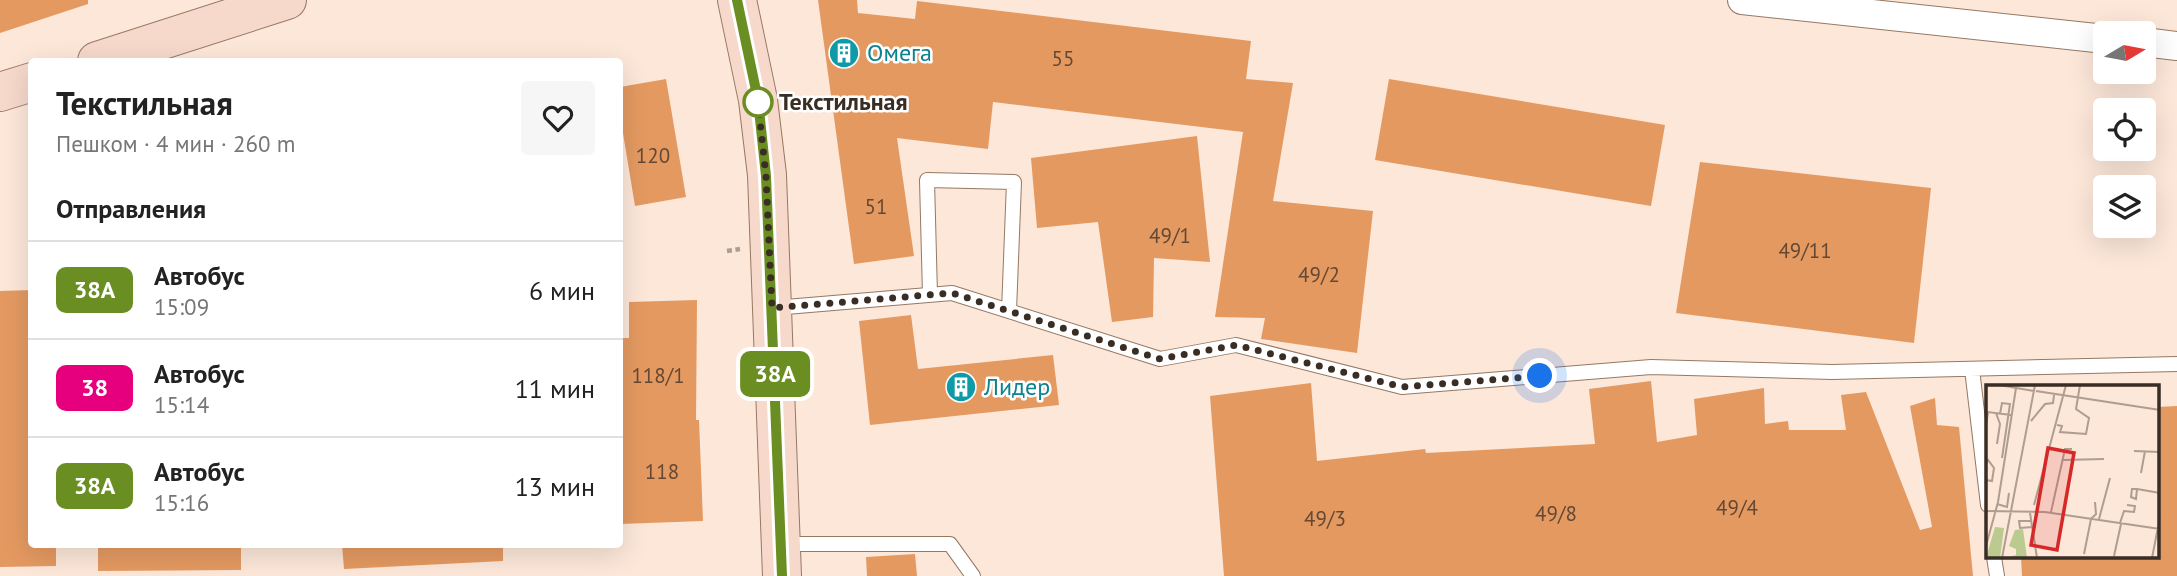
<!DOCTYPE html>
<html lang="ru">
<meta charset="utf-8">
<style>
:root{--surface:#fff;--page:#f6f6f6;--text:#222;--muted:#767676;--line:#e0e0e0}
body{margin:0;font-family:"PT Sans",sans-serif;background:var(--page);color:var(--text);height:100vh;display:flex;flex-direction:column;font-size:26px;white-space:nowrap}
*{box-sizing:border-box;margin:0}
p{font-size:23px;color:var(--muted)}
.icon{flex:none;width:38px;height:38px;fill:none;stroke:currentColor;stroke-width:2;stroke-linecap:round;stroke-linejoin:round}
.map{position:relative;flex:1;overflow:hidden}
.panel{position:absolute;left:28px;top:58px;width:595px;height:490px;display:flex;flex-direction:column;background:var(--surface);border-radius:7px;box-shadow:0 7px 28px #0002}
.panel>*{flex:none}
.badge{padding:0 14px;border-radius:10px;font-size:24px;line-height:46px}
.needle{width:46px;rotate:80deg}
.tools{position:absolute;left:2093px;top:21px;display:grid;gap:14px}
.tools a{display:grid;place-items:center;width:63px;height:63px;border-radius:7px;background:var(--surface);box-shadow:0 7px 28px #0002;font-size:35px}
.you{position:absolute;width:35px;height:35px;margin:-18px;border:5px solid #fff;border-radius:50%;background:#1a73e8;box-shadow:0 0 0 10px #1a73e833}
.map>.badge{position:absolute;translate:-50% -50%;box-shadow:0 0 0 4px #fff}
h2{padding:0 28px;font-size:26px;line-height:63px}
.round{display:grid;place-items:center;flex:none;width:74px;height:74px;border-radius:7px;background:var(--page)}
.headline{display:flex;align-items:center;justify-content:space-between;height:119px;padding:0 28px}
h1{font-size:33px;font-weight:700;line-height:52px}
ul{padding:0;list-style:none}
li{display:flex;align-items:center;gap:21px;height:98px;padding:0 28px;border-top:2px solid var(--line)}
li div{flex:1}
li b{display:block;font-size:26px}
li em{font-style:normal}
li .badge{min-width:77px;font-weight:700;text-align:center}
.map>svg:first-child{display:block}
</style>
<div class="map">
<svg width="2177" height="576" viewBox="0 0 2177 576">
<rect width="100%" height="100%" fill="#fce7d9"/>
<path fill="#e49961" d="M0,0h88v4l-88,29z
M818,0h39l1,13 57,6 2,-18 334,40 -5,38 47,4 -20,118 100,10 -16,142 -96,-14 4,-21 -50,-1 28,-185 -250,-30 -5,47 -91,-11 17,118 -60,8z
M666,79l20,118 -51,9 -15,-91v-28z
M1389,79l276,46 -14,81 -276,-46z
M1197,136l13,126 -56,-4 -1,59 -41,5 -14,-100 -61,6 -6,-70z
M1700,162l231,26 -17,155 -238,-30z
M32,290v254h24v22l-56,1v-276z
M697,300l-1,120h3l4,101 -83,3v-186h9v-36z
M911,315l7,54 135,-14 6,50 -189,20 -11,-104z
M1651,381l6,61 40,-7 -3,-36 70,-11 1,36 23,-3 1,9h57l-5,-35 25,-3 54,138 12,-3 -22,-121 25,-8 2,27 22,2 14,149h-749l-14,-180 101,-13 6,78 108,-12 1,4 169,-9 -6,-55z
M2177,406v170h-155l-1,-19h137v-150z
M98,544h143v26l-143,1z
M342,544h161v17l-159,8z
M915,554l2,22h-50l-1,-19z"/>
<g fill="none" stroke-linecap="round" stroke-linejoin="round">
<g stroke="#967863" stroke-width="16">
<path id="lane" d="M930,295l-3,-115 87,2 -5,129
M774,308l178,-15 208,66 76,-14 166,42 249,-20 181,5 345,-8
M1972,369l16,136
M783,544h167l23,32
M1994,557l3,19"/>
</g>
<g stroke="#967863" stroke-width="30">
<path id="street" d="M1742,0l363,39
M2144,42l33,4"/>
</g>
<g stroke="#967863" stroke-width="40">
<path id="secondary" d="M737,0l21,100 9,75 15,401
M97,61l190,-61
M0,92l32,-10"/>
</g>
<path stroke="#ad9c90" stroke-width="4.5" stroke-dasharray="5 3.5" stroke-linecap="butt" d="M727,251l13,-2"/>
<use href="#lane" stroke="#fff" stroke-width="14"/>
<use href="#street" stroke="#fff" stroke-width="28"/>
<use href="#secondary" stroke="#f6d9cb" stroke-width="38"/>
</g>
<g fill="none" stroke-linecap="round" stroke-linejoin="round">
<g stroke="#fff" stroke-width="16">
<path id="line" d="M737,0l21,100 8,76 16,400"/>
</g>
<use href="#line" stroke="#6b8e23" stroke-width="10"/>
<path stroke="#392d24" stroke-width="7" stroke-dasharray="0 12.6" d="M758,102l8,74 6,132 180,-15 208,66 76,-14 166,42 138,-11"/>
</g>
<defs>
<g id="building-disc" transform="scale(1.575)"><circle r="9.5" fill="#0f9aa8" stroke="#fff"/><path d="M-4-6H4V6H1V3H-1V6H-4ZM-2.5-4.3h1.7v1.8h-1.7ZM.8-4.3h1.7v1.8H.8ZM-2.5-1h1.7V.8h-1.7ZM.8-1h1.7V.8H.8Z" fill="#fff"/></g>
</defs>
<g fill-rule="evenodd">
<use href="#building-disc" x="844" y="53"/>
<use href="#building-disc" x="961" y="387"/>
</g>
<circle fill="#fff" stroke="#6b8e23" stroke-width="3.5" cx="758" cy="102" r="14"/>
<g text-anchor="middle" stroke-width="5" stroke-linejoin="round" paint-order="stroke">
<g font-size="21" fill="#644833">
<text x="1063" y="66">55</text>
<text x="653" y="163">120</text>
<text x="876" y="214">51</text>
<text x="1170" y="243">49/1</text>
<text x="1805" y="258">49/11</text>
<text x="1319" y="282">49/2</text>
<text x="658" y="383">118/1</text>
<text x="662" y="479">118</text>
<text x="1737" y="515">49/4</text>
<text x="1556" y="521">49/8</text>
<text x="1325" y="526">49/3</text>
</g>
<g font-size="24" fill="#0d838f" stroke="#fff" text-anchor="start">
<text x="867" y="61">Омега</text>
<text x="984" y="395">Лидер</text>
</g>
<g font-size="24" font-weight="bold" fill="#392d24" stroke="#fff" text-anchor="start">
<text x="779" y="110">Текстильная</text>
</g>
</g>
<g transform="translate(1986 385)">
<rect width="173" height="173" fill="#fce7d9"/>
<path d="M9,142l9,1 -4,30h-14zM37,144l4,29h-21l10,-3v-6l-7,-3 6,-16z" fill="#bbcb90"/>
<path fill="none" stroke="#ae9d91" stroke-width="2" d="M13,0l35,6M50,6l124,19M10,28l4,11 -3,20M14,29l2,-11 8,1 -8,54M45,36l14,-17 8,-1 1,-8M0,40l2,-13 23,3M71,40l5,1 -2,6 26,2 3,-16 -13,-9 4,-24M148,66l26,1M77,75l41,-1M0,79l2,-4 6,8 -2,13 -6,-1M155,88l4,-22M146,104h5l-1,10 -5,-2zM151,104l23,4M11,119l10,3 2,-14M48,120l32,-120M0,126l59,1 115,17M65,127l14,-63h7M44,128l7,45M113,134l11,-41M46,136h-13l1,7 13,-1M134,138l4,-12 10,1 1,-6 -8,-1M0,161l12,-44 18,-114M98,169l7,-35 5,-5 -1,-12M128,171l7,-32M16,173l33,-173M166,173l8,-41"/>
<path fill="#d62828" fill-opacity="0.15" stroke="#d62828" stroke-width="3.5" d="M62,63l26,5 -17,97 -26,-5z"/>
<rect width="173" height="173" fill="none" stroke="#392d24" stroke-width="3.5"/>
</g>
</svg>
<div class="tools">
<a><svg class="needle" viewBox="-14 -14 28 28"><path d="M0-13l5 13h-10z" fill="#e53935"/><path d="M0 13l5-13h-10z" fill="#767676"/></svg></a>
<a><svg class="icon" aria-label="locate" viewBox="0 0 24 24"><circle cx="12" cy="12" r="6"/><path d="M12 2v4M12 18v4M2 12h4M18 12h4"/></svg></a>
<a><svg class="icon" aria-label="layers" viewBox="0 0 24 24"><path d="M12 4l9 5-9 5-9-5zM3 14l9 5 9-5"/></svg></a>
</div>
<div class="you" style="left:1540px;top:376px"></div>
<b class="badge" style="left:775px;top:374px;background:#6b8e23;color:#fff">38А</b>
<section class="panel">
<div class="headline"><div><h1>Текстильная</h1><p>Пешком · 4 мин · 260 m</p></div><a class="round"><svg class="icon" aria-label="heart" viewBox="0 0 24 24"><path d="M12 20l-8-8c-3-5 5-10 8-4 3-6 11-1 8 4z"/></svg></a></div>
<h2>Отправления</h2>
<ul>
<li><span class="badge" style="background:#6b8e23;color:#fff">38А</span><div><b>Автобус</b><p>15:09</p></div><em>6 мин</em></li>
<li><span class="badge" style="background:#e6007e;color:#fff">38</span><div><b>Автобус</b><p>15:14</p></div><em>11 мин</em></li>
<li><span class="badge" style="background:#6b8e23;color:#fff">38А</span><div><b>Автобус</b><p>15:16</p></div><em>13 мин</em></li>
</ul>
</section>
</div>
